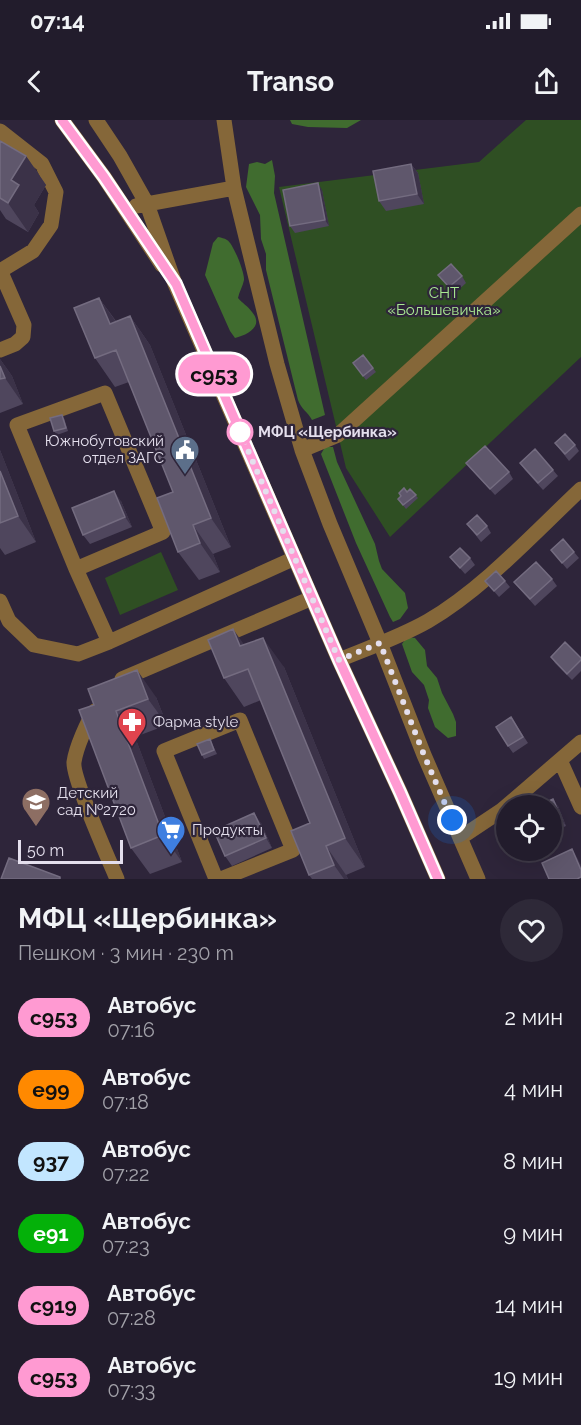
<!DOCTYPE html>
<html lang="ru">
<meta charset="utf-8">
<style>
:root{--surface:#221c2c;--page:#2e2938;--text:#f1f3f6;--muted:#a2a1a9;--line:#3f3a48}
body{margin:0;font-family:Raleway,sans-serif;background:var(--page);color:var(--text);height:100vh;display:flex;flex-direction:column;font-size:22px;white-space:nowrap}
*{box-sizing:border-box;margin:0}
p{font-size:20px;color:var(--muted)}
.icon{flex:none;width:33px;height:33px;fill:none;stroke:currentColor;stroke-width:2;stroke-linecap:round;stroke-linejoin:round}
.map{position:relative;height:759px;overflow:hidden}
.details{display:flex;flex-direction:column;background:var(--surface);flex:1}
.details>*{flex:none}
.badge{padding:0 12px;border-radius:20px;font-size:21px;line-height:39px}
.fabs{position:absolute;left:496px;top:675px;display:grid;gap:12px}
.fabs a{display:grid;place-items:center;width:66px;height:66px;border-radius:50%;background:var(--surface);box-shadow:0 6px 24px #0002,0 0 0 2px var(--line);font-size:30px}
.scale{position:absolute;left:18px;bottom:15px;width:105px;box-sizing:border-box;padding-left:6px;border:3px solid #e4dfed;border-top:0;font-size:16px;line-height:21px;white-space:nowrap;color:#e4dfed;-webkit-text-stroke:4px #2e253a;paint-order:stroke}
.you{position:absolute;width:30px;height:30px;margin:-15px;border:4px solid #fff;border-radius:50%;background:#1a73e8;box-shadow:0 0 0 9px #1a73e833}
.map>.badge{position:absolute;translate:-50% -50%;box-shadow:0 0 0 3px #fff}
.round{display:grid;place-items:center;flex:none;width:63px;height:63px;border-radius:32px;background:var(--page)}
.head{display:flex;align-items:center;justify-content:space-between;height:102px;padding:0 18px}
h1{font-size:28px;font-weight:700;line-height:45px}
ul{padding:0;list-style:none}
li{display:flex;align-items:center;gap:18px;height:72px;padding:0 18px}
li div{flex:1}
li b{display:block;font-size:22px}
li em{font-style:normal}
li .badge{min-width:66px;font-weight:700;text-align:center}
.status{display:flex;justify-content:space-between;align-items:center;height:42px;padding:0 30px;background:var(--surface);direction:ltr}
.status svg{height:16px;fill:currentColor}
header{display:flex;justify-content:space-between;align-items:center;height:78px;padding:0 18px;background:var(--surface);font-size:27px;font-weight:700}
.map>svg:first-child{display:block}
</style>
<div class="status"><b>07:14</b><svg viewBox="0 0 49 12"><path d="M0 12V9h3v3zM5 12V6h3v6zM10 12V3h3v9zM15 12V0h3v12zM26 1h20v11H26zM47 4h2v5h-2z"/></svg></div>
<header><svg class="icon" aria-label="back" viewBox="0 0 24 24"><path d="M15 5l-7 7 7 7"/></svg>Transo<svg class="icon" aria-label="share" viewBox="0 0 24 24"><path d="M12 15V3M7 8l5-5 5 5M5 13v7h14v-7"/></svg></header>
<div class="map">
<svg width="581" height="759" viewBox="0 0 581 759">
<rect width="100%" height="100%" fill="#2e253a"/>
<path fill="#2f4f23" d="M526,0h55v237l-191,180 -44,-69 -67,-281 200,-25z
M161,432l17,38 -58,25 -15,-37z"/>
<path fill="#406c2f" d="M290,0h71l-14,8 -39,-1 -16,-3z
M272,40l3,16 -1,17 51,222 -13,5c-4,-8 -11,-11 -14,-20l-32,-130v-16l-5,-15 -1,-24 -14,-28 3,-23 8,-2 8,2z
M218,117c4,1 6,1 9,3 6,3 18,33 17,40 -1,6 -5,12 -6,18 4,5 10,8 14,14 12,14 -4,23 -17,26l-5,-7 -25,-56 8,-32z
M325,327h8l4,15 38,82 4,17 3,8 23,24 3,15 -8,11 -7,3 -3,-5 -34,-74 -35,-89z
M407,517l8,1 10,12 2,16 10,12 5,15 11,21 3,8v14l-8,2 -13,-11 -7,-19 1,-8 -5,-15 -12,-13 -10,-28z"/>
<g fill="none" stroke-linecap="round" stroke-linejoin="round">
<path stroke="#856739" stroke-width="15" d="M62,0l42,57 58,88
M96,0l24,36 27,48 28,80 164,376 61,132 38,87
M224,0l10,68 43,176 25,86 28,74 50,119 44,112 54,124
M0,11l42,33 14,28 -5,33 -18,26 -33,20
M136,86l98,-18
M0,150l24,55 -1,12 -8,7 -15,6
M302,330l36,-15 243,-221
M76,449l87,-37 -58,-139 -88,32 59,144 33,73
M0,481l9,20 25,24 44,9 31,-12 186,-84
M339,540c29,-12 61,-23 89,-39 55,-32 106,-88 153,-132
M122,559l190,-81
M95,591c-8,11 -19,37 -21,51 -2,15 35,98 43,117
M560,640l21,47
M460,718l42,-28 79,-68
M216,759l-52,-128 76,-31 53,130 -72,29"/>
</g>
<path fill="#4f465d" d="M0,21l26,15 20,29 -12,20 5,8 -11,19 -22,-13 -6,-9z
M411,44l7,9 6,31 -38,7 -7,-10z
M322,70l7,36 -34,7 -5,-7z
M438,155l24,1 4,7 -12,11z
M99,178l17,23 14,-5 20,29 81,202 -18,7 7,18 -21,8 -21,-28 -5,-60 -44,-110 -14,5 -20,-29z
M363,235l13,17 -10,8 -13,-17z
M0,239l12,17 11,28 -23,9z
M64,298l4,13 -11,4 -3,-4z
M555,323l20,2 4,6 -10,10z
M0,330l36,92 -31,13 -5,-7z
M466,343l43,9 4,7 -18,16 -24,-26z
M520,343l33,7 5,6 -15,14 -18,-20z
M410,369l8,9 -12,11 -8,-10z
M121,381l11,26 -42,17 -7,-9z
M467,404l20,2 4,7 -10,9z
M551,430l23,2 5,6 -12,11z
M450,437l20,1 5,7 -10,9z
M552,459l5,7 -22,20 -16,-18 -5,-6z
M485,461h20l5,6 -11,10z
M244,525l40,22 81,200 -19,8 2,4h-36l-3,-4 1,-52 -49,-123 -17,7 -20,-29z
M551,537l30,1v13l-9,9 -17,-17z
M156,577l11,28 -32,12 47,125 -32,12 -19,-26 -52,-138z
M511,597l17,26 -15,10 -5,-7z
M210,619l7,15 -13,5 -2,-4z
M552,686h6l8,20 -14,6z
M261,703l11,25 -40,18 -7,-10z"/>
<path fill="#3b3248" d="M26,36l20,29 -12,20 5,8 -11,19 -20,-29 3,-23z
M411,44l7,9 6,31 -7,-10z
M318,63l4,7 7,36 -4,-6z
M99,178l20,28 -9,-2z
M130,196l20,29 81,202 -20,-29z
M0,239l12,17 11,28 -18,-26 -5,-12z
M0,330l36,92 -18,-26 -18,-45z
M114,371l7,10 11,26 -7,-10z
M193,405l20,29 7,18 -20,-29z
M233,509l20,28 -13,-11z
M263,518l21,29 81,200 -20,-29z
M137,550l19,27 11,28 -19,-26z
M116,591l19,26 47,125 -19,-27z
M553,679l5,7 8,20 -4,-6z
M254,693l7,10 11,25 -6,-10z
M326,726l20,29 2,4h-4l-10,-14z
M572,729l6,10 3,6v5z"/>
<path fill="#5f576c" stroke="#746c80" stroke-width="1.5" d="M0,21l26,15 -15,24 8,5 -11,18 -8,-5z
M411,44l6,30 -38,7 -6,-30z
M318,63l7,37 -35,6 -7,-36z
M451,144l11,12 -13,11 -11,-12z
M99,178l11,26 20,-8 81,202 -18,7 7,18 -22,9 -21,-54 16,-6 -57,-142 -21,8 -21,-50z
M363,235l10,13 -10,8 -10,-13z
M0,246l5,12 -5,1z
M62,295l4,13 -12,3 -4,-13z
M565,314l10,11 -10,9 -10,-11z
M485,326l24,26 -19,17 -24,-26z
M535,329l18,21 -15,13 -18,-20z
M0,351l18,45 -18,7z
M404,368l3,4 3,-3 6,6 -13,10 -5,-6 3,-3 -2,-3z
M114,371l11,26 -42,18 -11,-27z
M477,395l10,11 -10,9 -10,-11z
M563,419l11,13 -12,11 -11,-13z
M460,428l10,10 -10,10 -10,-11z
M536,442l16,17 -22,20 -16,-17z
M496,451l9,10 -11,10 -9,-10z
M233,509l7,17 23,-8 82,200 -19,8 8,19 -25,10 -18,-44 19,-8 -62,-154 -24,9 -16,-38z
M565,522l16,16v2l-14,14 -16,-17z
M137,550l11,29 -32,12 47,124 -32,13 -52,-138 15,-5 -6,-16z
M511,597l12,20 -15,9 -12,-19z
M210,619l4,11 -12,5 -5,-11z
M553,679l9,21 -10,4v-18h-14z
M254,693l12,25 -41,18 -11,-25z
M572,729l9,21v7l-4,2h-28l-7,-16z
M9,738l51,19v2h-59z"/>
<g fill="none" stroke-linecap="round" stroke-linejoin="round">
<g stroke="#fff" stroke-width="14">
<path id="line" d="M62,0l42,57 72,107 163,376 61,132 38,87"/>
</g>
<use href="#line" stroke="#ff9ad2" stroke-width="9"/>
<path stroke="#e4dfed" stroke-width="6" stroke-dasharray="0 10.8" d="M240,312l99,228 41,-17 44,112 28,65"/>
</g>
<defs>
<g id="civic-pin" transform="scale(1.5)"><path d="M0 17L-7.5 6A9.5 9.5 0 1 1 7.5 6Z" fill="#5c6f8a" stroke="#2e253a"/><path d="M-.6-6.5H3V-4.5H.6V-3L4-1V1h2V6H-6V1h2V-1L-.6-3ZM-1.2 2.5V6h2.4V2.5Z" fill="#fff"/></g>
<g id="pharmacy-pin" transform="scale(1.5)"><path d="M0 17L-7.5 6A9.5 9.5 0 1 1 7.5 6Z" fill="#e0444e" stroke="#2e253a"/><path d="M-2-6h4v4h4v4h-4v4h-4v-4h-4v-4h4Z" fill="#fff"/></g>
<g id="school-pin" transform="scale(1.5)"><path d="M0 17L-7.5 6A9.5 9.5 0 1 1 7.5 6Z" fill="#8d6e63" stroke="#2e253a"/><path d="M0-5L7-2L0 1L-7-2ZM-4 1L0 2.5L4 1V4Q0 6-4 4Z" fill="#fff"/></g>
<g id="supermarket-pin" transform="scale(1.5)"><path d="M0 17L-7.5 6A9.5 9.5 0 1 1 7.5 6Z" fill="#3f7fe0" stroke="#2e253a"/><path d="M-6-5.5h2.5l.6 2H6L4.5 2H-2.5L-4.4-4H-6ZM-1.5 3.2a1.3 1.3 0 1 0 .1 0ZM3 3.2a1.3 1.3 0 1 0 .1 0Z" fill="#fff"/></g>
</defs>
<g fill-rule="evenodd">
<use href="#civic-pin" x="185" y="330"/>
<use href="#pharmacy-pin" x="132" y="602"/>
<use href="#school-pin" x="36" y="682"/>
<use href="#supermarket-pin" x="171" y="710"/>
</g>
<circle fill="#fff" stroke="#ff9ad2" stroke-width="3" cx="240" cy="312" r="12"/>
<g text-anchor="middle" stroke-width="4.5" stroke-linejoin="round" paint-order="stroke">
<g font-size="15" fill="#a9e992" stroke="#2e253a">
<text x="444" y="178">СНТ<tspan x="444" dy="17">«Большевичка»</tspan></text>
</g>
<g font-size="15" font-weight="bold" fill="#e4dfed" stroke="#2e253a" text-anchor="start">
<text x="258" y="317">МФЦ «Щербинка»</text>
</g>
<g font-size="15" fill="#e4dfed" stroke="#2e253a" text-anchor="start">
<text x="164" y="326" text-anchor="end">Южнобутовский<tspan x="164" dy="17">отдел ЗАГС</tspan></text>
<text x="153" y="607">Фарма style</text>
<text x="57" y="678">Детский<tspan x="57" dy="17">сад №2720</tspan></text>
<text x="192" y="715">Продукты</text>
</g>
</g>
</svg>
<div class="fabs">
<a><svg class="icon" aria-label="locate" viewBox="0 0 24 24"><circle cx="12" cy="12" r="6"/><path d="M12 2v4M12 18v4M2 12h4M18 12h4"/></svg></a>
</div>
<div class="scale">50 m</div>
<div class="you" style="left:452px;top:700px"></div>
<b class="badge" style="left:214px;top:254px;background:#ff9ad2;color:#111">с953</b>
</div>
<section class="details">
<div class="head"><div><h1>МФЦ «Щербинка»</h1><p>Пешком · 3 мин · 230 m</p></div><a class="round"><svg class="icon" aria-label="heart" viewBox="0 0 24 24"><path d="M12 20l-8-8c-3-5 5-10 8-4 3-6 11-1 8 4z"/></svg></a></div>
<ul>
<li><span class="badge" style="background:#ff9ad2;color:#111">с953</span><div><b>Автобус</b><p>07:16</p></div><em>2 мин</em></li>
<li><span class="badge" style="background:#ff8900;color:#111">е99</span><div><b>Автобус</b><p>07:18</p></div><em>4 мин</em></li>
<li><span class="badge" style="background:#c2e6ff;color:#111">937</span><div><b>Автобус</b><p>07:22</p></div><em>8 мин</em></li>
<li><span class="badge" style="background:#04b109;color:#fff">е91</span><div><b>Автобус</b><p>07:23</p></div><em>9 мин</em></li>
<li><span class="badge" style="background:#ff9ad2;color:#111">с919</span><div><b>Автобус</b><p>07:28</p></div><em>14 мин</em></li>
<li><span class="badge" style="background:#ff9ad2;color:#111">с953</span><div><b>Автобус</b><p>07:33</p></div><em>19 мин</em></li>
</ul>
</section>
